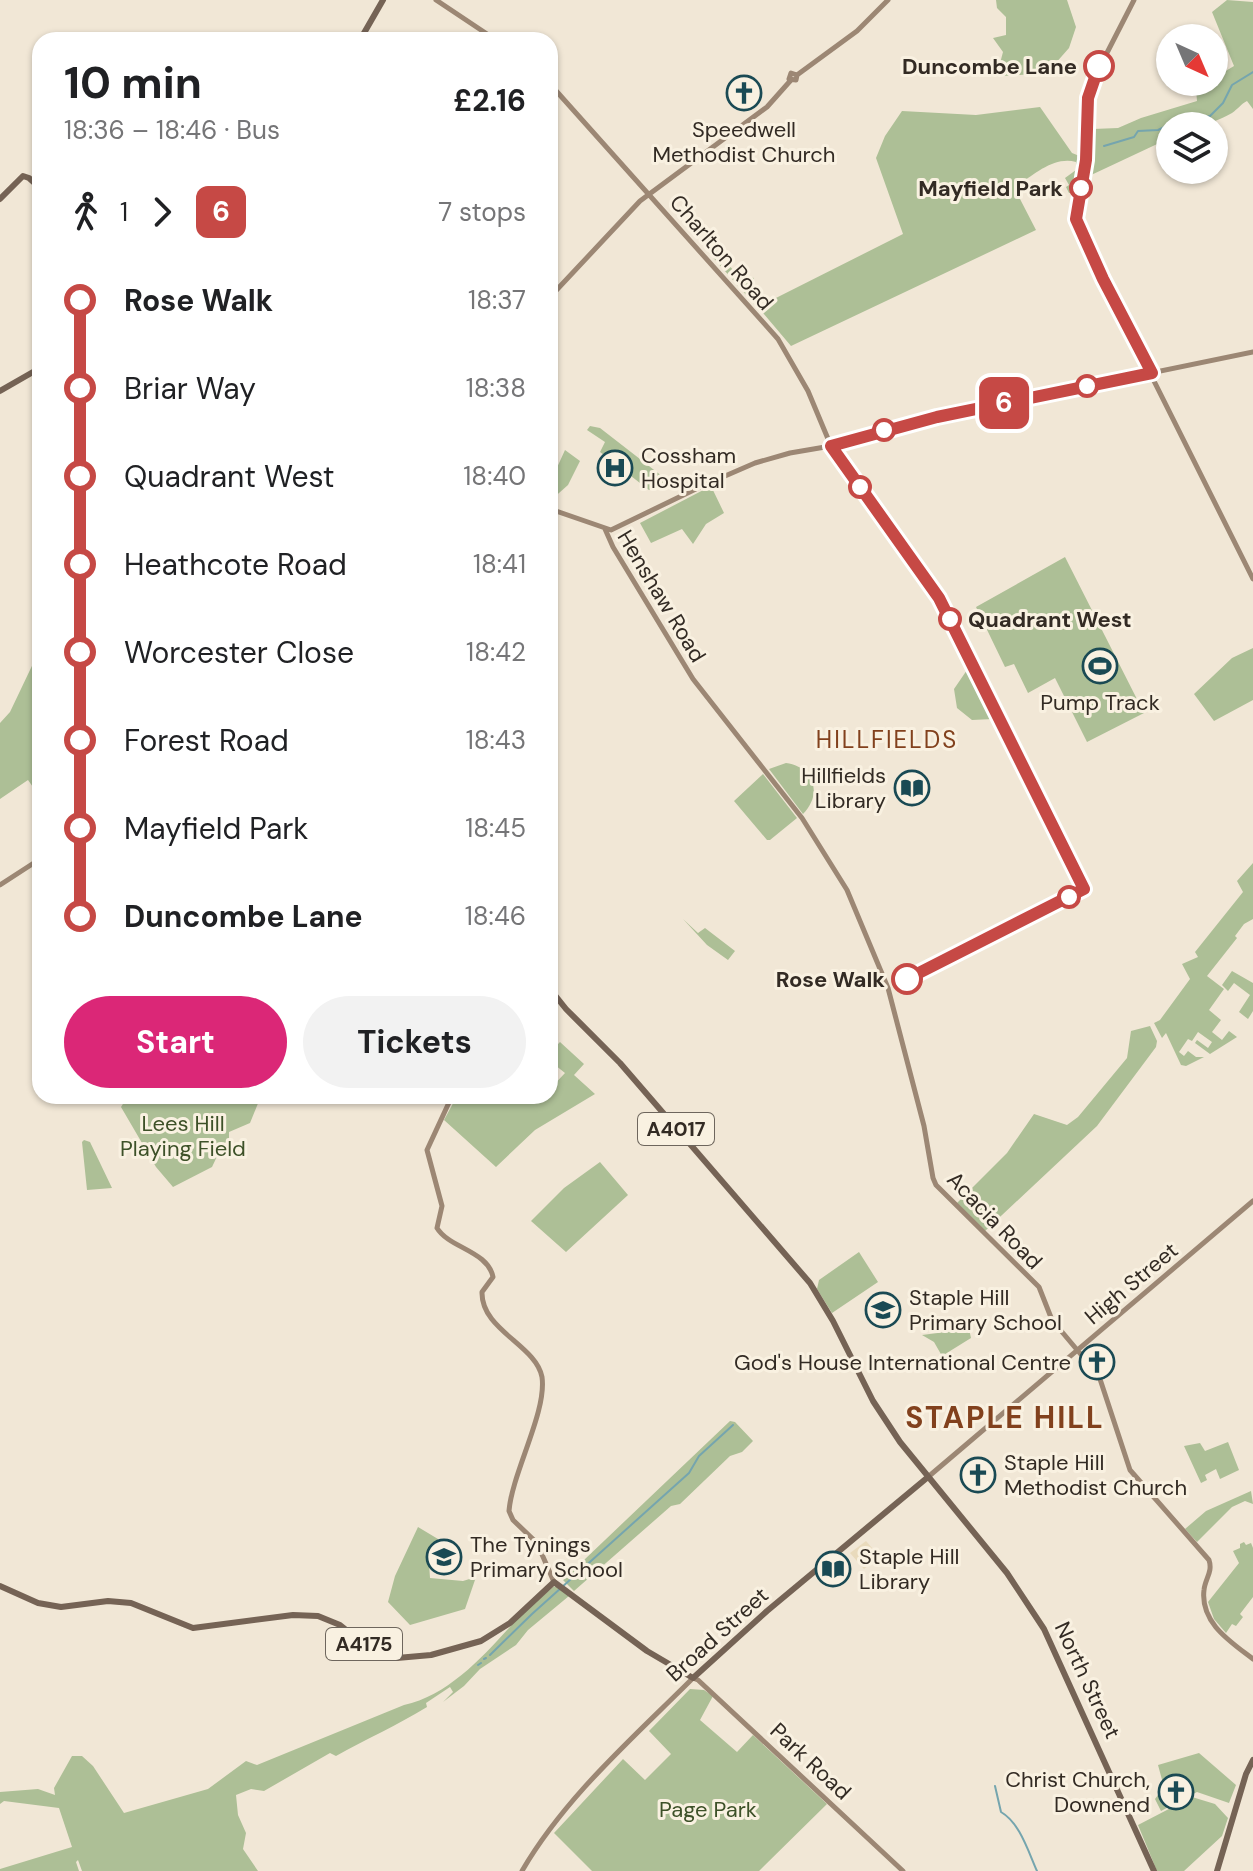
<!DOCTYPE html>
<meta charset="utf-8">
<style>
:root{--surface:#fff;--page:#f2f2f2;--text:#202124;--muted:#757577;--accent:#db2777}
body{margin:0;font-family:"DM Sans",sans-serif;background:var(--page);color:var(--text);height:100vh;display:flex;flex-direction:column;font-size:30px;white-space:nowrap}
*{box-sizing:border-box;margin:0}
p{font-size:26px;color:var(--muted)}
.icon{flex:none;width:44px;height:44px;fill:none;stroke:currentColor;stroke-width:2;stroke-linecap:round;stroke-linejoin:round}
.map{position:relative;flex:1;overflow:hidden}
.side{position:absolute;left:32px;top:32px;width:526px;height:1072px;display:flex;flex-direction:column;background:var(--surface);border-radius:24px;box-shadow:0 2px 6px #0004}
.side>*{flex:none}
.badge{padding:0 16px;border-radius:12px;font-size:28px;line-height:52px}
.needle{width:52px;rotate:136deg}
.tools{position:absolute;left:1156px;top:24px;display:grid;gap:16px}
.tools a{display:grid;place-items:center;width:72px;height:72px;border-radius:50%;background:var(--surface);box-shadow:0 2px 6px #0004;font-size:40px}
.map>.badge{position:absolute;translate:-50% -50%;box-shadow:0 0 0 4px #fff}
.legs{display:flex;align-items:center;gap:12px;height:88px;padding:0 32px;font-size:26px}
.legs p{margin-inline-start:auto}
.headline{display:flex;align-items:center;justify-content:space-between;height:136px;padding:0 32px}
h1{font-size:44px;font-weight:700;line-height:60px}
.action{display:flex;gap:16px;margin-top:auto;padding:16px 32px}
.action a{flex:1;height:92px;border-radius:48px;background:var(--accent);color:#fff;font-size:32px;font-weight:700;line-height:92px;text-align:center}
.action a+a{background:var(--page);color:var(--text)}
ul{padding:0 32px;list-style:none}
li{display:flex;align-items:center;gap:28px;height:88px;font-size:30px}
li i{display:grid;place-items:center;width:12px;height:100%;margin:0 10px;background:currentColor}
li i::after{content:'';width:20px;height:20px;margin:-10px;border:6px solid;border-radius:50%;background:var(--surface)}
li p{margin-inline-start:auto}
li:first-child i{background:linear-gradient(#0000 50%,currentColor 0)}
li:last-child i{background:linear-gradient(currentColor 50%,#0000 0)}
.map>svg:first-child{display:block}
</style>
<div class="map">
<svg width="1253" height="1871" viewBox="0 0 1253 1871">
<rect width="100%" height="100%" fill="#f1e7d6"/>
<path fill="#adbf96" d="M996,0h71l9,27 -7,21 -22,25 -58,4 -2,-4 12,-6 4,-15 -10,-14 13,-3v-18l-9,-9z
M1227,0l26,2v107l-6,-8c-6,3 -9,8 -15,12 -23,13 -36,13 -62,13v12l-81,38 4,-47 25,-1 23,-10 56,-17 -1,-12 12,-7h6v-4l20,-12 -22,-54z
M1040,107l32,46 10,4v4l-10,43 1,-11h-4l-3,-6 3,-2 -4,-7 11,-8v-8c-20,-6 -41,11 -56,22v15l16,31 -245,116 -33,-39 145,-73 -27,-76 9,-22 17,-25 74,4z
M715,249l31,36 3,-8 5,1 -1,11 7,15 -4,2 -47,-53z
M590,426l10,2 67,52 -18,10 -49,-38 5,-10 -18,-12z
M565,450l15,11 -12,24 -18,16v-18z
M711,486l13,27 -18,11 -13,20 -11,-15 -31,14 -11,-20z
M1065,557l79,156 -57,29 -32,-64 -27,15 -14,-29 -9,3 -29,-60z
M1253,648v52l-39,21 -20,-27 38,-36z
M40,649v148l-12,-17 -28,19v-76l10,-11z
M967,670l6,1 21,44 -1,4 -21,1 -15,-12 -3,-19z
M786,763c28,4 37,31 17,51l-34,-45z
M763,774l34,44 -27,22h-3l-33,-39z
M1253,863v56l-9,5 -9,12 2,2 -30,38 17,13 -15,21 12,10 -9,12 10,8 7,-9 8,6 -27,17 -15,-11 2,-3 11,8 4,-6 -14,-10 -6,9 -4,-2 -9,13 5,4 4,-5 8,6h8l-18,9 -5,-1 -15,-32 -4,5 -8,-15 6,-3 30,-41 -8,-15 16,-7 -3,-5 48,-60 -6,-11z
M683,919l15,14 7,-5 30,23 -7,9 -21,-15z
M1232,971l21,12v28l-5,8 -9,-7 11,-17 -16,-12 -6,8 -6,-6z
M1150,1026l7,15 -1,6 -59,79 -112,105 -28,-28 50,-50 27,-39 33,11 11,-8 49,-59 4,-27z
M560,1042l24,22 -10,11 21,19 -60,36 -39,37 -52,-47 13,-24h93v-7l15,-16 -15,-12v-9z
M128,1096h133l-11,27 -21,9v7l-7,7 -10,21 -39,20 -17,-20 -35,-60z
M84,1140l6,2 22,46 -25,2 -5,-48z
M600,1162l28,33 -62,57 -35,-31 33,-33z
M859,1252l19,30 -46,31 -15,-24 2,-9z
M969,1329l2,9 -29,18 -8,-14 -12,-7z
M730,1421l5,1 18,19 -11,11 -12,4 -50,48 -9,2 -97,85 -11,-11z
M1228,1442l11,28 -19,9 -4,-10 -11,6 2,5 -6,3 -17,-37 16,-3 5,8z
M1251,1491l2,13 -8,-3 -13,6 -35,35 -12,-13 21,-18z
M418,1527l20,12 -9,24 1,15 33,3 13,-4 -11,32 -55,16 -22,-23 7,-26z
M1244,1542l2,3 5,-2 2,5v49l-13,17 3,3 -7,9 -4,-2 -6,9 -12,-14 -6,-17 31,-39 -6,-12 7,-3v-4z
M557,1586l12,10 -41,34 -12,15 -36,24 -16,17 -21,16 10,-10 -3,-5 -24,16 1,4c-29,18 -61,32 -91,49l-6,-3 -66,38 -13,-2 -15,6 2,20 8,18 -3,16 15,22h-176l-4,-11 -2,2 3,9h-79v-2l72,-22 -13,-39 -55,-7 -4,3v-12l38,-3 17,6 -1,-7 18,-32h10l11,10 31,47 84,-24 38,-28 11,4 147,-60c42,-9 76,-45 104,-76 13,-15 30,-29 45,-42z
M690,1689l14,1 9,6 -13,24 37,32 16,-17 74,69 -68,67h-167l-38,-38 69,-74 22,21 26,-26 -22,-23z
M1199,1753l37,32 -7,18 -32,-11 -36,19 -6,-12 9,-12 -6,-22z
M1192,1797l23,7 13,14 -6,18 -38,35h-27l-19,-46z"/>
<path fill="#e9dabc" d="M866,1541l13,15 -15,13 -14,-16z"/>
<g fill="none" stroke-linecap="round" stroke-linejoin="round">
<path stroke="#75a5ae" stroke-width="2" d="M1104,146l30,-9 4,-6 20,-1 22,-10 10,2 20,-6 13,-13 9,-18 21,-13
M490,1655l42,-41 157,-141 10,-17 34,-31
M484,1659l2,-1
M478,1665l3,-2
M995,1786l6,26c19,11 27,39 36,59"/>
<path stroke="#9c8774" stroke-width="5" d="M436,0l60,40
M1134,0l-44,86 -3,26 -1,48 -10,59 27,60 150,300
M797,75l-6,-2 -2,6 7,1 1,-5 60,-44 31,-31
M550,84l228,255 30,52 23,55
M550,297l90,-96 127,-94 24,-27
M550,509l61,21 91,-44 53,-23 35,-10 41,-7 66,-20 64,-14 292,-60
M605,529l8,18 80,132 109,139 45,72 41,98 36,138 9,52 3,7 103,102 13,33 47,56 31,94 79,90c4,12 -4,19 -5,30 -4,33 27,52 49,69
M0,885l40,-26
M452,1096l-25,54 15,56 -5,22c12,20 51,23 56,49l-11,15c-1,38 54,53 60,85 5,35 -30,96 -33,134l4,9 24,23 17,39
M928,1477l325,-276
M522,1871c43,-74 111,-133 171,-193l5,2 205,191"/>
<path stroke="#756355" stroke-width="6" d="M360,40l23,-40
M0,199l23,-23 6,2 11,10
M0,391l40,-23
M550,989l16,20 54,54 190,220 23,38 40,80 27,41 107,131 37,56 110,242
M0,1586l38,17 23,4 47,-6 23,2 62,25 100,-13 25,1 22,9 25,20 17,9 15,4 34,-3 50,-14 29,-18 44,-41 93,69 46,27 74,-67 161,-134
M1217,1871l29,-97 7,-14"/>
</g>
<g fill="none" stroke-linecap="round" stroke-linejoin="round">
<g stroke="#fff" stroke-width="18">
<path id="line-1" d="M907,979l177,-90 -145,-291 -108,-152 106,-29 215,-44 -49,-94 -27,-60 10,-59 2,-62 11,-32"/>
</g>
<use href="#line-1" stroke="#c64945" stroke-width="12"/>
</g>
<defs>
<g id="church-ring" transform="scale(1.8)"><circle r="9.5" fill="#f9f1e1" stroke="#1a4a54" stroke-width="1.5"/><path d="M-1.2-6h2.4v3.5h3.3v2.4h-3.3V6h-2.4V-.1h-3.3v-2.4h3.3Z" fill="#1a4a54"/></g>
<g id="hospital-ring" transform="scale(1.8)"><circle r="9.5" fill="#f9f1e1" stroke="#1a4a54" stroke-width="1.5"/><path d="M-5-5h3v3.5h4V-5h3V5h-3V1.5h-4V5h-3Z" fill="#1a4a54"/></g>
<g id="stadium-ring" transform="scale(1.8)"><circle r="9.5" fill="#f9f1e1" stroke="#1a4a54" stroke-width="1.5"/><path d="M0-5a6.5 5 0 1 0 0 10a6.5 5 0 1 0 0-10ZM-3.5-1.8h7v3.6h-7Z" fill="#1a4a54"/></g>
<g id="library-ring" transform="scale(1.8)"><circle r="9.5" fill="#f9f1e1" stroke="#1a4a54" stroke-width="1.5"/><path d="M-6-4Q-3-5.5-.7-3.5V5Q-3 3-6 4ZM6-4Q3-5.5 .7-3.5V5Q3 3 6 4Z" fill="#1a4a54"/></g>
<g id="school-ring" transform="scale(1.8)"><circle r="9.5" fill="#f9f1e1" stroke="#1a4a54" stroke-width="1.5"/><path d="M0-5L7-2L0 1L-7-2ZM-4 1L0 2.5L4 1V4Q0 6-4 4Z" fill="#1a4a54"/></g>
</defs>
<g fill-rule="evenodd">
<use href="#church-ring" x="744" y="93"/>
<use href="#hospital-ring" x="615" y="468"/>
<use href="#stadium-ring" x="1100" y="666"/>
<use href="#library-ring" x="912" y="788"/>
<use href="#school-ring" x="883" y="1310"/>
<use href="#church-ring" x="1097" y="1362"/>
<use href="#church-ring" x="978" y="1475"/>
<use href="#school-ring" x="444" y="1557"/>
<use href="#library-ring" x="833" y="1569"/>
<use href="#church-ring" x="1176" y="1792"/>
</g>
<g fill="#fff" stroke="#c64945" stroke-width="4">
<circle cx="1099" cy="66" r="14"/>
<circle cx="1081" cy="188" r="10"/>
<circle cx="1087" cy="386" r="10"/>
<circle cx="884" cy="430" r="10"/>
<circle cx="860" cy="487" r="10"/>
<circle cx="950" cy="619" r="10"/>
<circle cx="1069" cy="897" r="10"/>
<circle cx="907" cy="979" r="14"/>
</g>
<g text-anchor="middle" stroke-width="6" stroke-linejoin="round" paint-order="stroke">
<g fill="#f9f1e1" stroke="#6e665d" stroke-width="2">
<rect x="638" y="1113" width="76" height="32" rx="6"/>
<rect x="326" y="1628" width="76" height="32" rx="6"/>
</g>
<g font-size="20" font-weight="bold" fill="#332b24">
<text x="676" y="1136">A4017</text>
<text x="364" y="1651">A4175</text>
</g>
<g font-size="22" font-weight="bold" fill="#332b24" stroke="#f9f1e1" text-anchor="end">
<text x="1077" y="74">Duncombe Lane</text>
<text x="1063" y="196">Mayfield Park</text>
<text x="968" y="627" text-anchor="start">Quadrant West</text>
<text x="885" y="987">Rose Walk</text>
</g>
<g font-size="22" fill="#332b24" stroke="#f9f1e1" text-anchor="start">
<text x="744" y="137" text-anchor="middle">Speedwell<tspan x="744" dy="25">Methodist Church</tspan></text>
<text x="641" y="463">Cossham<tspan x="641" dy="25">Hospital</tspan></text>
<text x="1100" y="710" text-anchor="middle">Pump Track</text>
<text x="886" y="783" text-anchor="end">Hillfields<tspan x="886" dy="25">Library</tspan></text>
<text x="909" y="1305">Staple Hill<tspan x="909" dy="25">Primary School</tspan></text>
<text x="1071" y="1370" text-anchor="end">God's House International Centre</text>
<text x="1004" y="1470">Staple Hill<tspan x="1004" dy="25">Methodist Church</tspan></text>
<text x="470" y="1552">The Tynings<tspan x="470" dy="25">Primary School</tspan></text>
<text x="859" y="1564">Staple Hill<tspan x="859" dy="25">Library</tspan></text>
<text x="1150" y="1787" text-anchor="end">Christ Church,<tspan x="1150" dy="25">Downend</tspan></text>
</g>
<g font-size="22" fill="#332b24" stroke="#f9f1e1">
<text transform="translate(722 252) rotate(49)" y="8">Charlton Road</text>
<text transform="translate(662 596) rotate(59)" y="8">Henshaw Road</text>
<text transform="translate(995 1220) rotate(46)" y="8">Acacia Road</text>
<text transform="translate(1131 1283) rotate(-40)" y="8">High Street</text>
<text transform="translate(717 1634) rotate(-42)" y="8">Broad Street</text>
<text transform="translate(1088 1680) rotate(65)" y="8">North Street</text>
<text transform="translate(811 1761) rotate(43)" y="8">Park Road</text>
</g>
<g font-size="22" fill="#3d5128" stroke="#f9f1e1">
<text x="183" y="1131">Lees Hill<tspan x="183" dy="25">Playing Field</tspan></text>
<text x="708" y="1817">Page Park</text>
</g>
<g font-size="24" letter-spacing="2" fill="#82411d" stroke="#f9f1e1">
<text x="887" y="748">HILLFIELDS</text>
</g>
<g font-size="30" font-weight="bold" letter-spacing="2" fill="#82411d" stroke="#f9f1e1">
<text x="1005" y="1428">STAPLE HILL</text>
</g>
</g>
</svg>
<div class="tools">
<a><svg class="needle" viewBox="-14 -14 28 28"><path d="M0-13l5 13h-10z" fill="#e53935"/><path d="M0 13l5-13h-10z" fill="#757577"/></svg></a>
<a><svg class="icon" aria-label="layers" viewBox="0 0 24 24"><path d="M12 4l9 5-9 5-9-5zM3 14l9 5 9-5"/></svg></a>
</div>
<b class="badge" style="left:1004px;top:403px;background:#c64945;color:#fff">6</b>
<section class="side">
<div class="headline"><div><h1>10 min</h1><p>18:36 – 18:46 · Bus</p></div><b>£2.16</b></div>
<div class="legs"><svg class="icon" aria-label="walk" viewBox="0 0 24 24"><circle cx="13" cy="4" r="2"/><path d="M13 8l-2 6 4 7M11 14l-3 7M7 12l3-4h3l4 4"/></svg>1<svg class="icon" aria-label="forward" viewBox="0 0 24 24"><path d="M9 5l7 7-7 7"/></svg><b class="badge" style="background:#c64945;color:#fff">6</b><p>7 stops</p></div>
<ul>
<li><i style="color:#c64945"></i><b>Rose Walk</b><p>18:37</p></li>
<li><i style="color:#c64945"></i><span>Briar Way</span><p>18:38</p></li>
<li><i style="color:#c64945"></i><span>Quadrant West</span><p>18:40</p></li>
<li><i style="color:#c64945"></i><span>Heathcote Road</span><p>18:41</p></li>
<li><i style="color:#c64945"></i><span>Worcester Close</span><p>18:42</p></li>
<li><i style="color:#c64945"></i><span>Forest Road</span><p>18:43</p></li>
<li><i style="color:#c64945"></i><span>Mayfield Park</span><p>18:45</p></li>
<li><i style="color:#c64945"></i><b>Duncombe Lane</b><p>18:46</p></li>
</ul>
<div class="action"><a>Start</a><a>Tickets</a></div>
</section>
</div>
